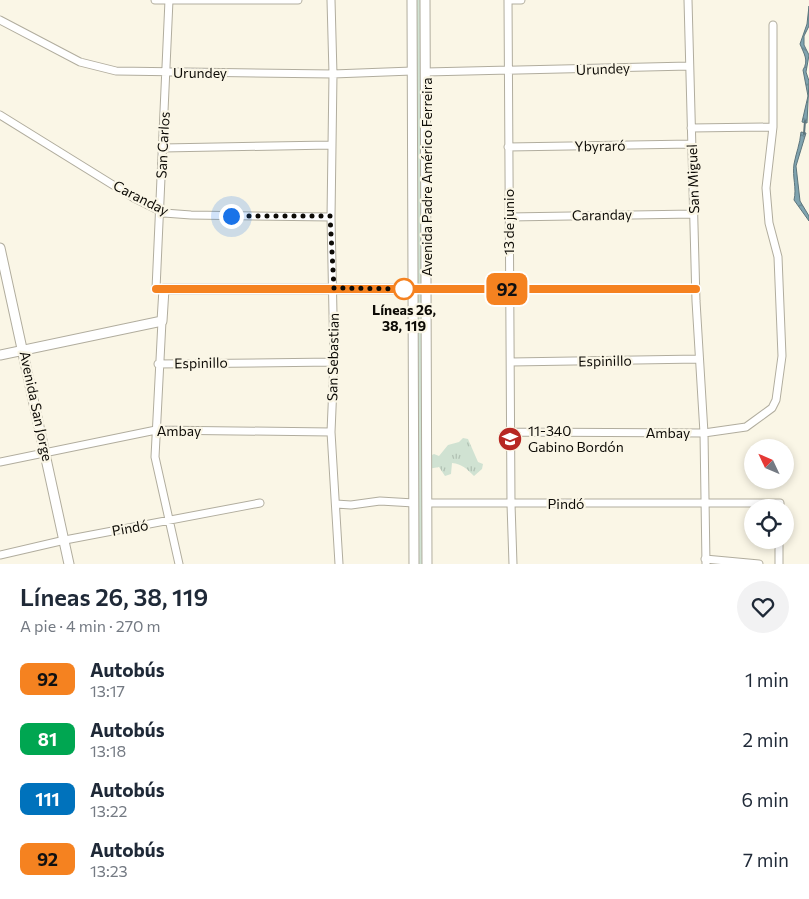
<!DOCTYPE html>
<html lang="es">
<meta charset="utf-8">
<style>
:root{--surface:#fff;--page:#f2f2f3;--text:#1f2937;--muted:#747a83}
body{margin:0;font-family:Commissioner,sans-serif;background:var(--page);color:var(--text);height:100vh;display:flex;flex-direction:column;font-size:19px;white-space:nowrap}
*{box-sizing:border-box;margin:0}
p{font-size:16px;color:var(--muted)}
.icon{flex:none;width:28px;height:28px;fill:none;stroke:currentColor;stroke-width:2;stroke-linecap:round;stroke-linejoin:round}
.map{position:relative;height:564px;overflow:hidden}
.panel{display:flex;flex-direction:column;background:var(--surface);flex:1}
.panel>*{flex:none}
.badge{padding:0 10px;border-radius:8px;font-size:18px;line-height:32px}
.needle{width:32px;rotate:314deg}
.controls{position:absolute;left:744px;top:439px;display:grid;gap:10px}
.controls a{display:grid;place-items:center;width:50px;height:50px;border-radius:50%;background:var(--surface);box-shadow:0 2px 8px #0003;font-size:25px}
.you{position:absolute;width:25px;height:25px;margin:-12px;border:4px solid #fff;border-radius:50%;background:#1a73e8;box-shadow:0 0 0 8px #1a73e833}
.map>.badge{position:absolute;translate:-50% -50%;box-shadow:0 0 0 2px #fff}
.round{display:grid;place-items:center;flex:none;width:52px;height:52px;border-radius:26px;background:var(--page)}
.head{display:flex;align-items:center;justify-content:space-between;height:85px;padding:0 20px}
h1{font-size:24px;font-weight:600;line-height:38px}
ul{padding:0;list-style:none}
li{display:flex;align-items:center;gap:15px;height:60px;padding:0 20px}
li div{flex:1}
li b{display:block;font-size:19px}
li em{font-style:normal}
li .badge{min-width:55px;font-weight:700;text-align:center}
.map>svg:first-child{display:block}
</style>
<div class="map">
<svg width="809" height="564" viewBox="0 0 809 564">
<defs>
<pattern id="grass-tufts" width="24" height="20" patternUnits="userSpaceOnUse" patternTransform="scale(1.25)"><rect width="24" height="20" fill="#d0e2d2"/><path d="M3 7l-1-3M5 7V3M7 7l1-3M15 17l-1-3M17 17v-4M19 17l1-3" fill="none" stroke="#b1c1b3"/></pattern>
<pattern id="water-ripples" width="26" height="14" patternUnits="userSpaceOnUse" patternTransform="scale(1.25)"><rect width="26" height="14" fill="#7fa3af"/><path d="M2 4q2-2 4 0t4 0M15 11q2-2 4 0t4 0" fill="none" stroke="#66838c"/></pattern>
</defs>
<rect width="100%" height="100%" fill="#faf6e6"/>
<path fill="url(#grass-tufts)" d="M410,0h14l1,284 -8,5z
M423,292l7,164 4,-2 5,2 9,-11 11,-3 4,-4 5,1 10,23 5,2 -1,5 -8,7c-7,-7 -12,-12 -22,-13l-1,11 -6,2 -6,-9 -11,2 -2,95h-17v-269z"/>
<path fill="url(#water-ripples)" stroke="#5d757c" d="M809,6v20l-5,10v9l5,10 -3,17 3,9 -2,42 -5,-1 6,-26 -5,-26c6,-10 1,-16 -3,-26l7,-20z
M801,132l5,1 -10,33 4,35 9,15v5l-15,-21c3,-12 -2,-23 0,-36 2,-11 6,-20 7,-32z"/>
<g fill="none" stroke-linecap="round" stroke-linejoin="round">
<path stroke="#5d757c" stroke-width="2" d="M804,134l1,-13"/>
<g stroke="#b1ad9e" stroke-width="9">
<path id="minor" d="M155,0h143
M331,0l2,74 -2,143 3,145 -3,70 8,132
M508,0l3,504 2,60
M508,0h13
M688,0l8,301 8,132 2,131
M0,20l80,42 36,9 217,3 79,-3
M426,72l263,-6
M0,115l134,83 30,15 27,2 140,2
M691,128l82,-1
M508,147l184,-3
M163,148l168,-3
M509,217l185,-3
M164,289h-8l13,-289
M428,289h268
M162,321l-7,136 24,107
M511,362l188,-3
M158,364l176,-2
M511,432l193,1 42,-6 26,-19 4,-8 6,-44 -4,-99 -9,-34 -3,-35 7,-61v-102
M0,462l156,-32 175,2
M427,503h353v5
M336,504l15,1 29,-4 34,2
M0,555l65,-15 195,-37
M705,559l54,5
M779,564v-24"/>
</g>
<g stroke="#b1ad9e" stroke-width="11">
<path id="tertiary" d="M412,0l2,564
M425,0l2,564
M0,248l69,316
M0,355l162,-34 2,-32h264"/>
</g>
<use href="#minor" stroke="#fff" stroke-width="7"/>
<use href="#tertiary" stroke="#fff" stroke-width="9"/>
</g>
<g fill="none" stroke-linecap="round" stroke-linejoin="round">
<g stroke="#fff" stroke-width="11">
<path id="line" d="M156,289h540"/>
</g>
<use href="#line" stroke="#f58220" stroke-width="8"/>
<path stroke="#0d0b06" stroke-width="5" stroke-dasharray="0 9" d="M231,216h99l4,72 79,1h-9"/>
</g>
<defs>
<g id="school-disc" transform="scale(1.25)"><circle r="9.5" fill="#b72823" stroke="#faf6e6"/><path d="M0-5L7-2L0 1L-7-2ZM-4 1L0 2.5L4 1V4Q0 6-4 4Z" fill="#fff"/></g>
</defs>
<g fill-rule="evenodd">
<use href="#school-disc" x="510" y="439"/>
</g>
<circle fill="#fff" stroke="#f58220" stroke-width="2.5" cx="404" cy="289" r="10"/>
<g text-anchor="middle" stroke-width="4.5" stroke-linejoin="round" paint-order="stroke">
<g font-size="14" fill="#0d0b06" stroke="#faf6e6">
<text transform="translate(603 69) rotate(-2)" y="5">Urundey</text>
<text x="200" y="78">Urundey</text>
<text transform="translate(163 145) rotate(-87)" y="5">San Carlos</text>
<text transform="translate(600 146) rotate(-1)" y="5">Ybyraró</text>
<text transform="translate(427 177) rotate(-90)" y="5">Avenida Padre Américo Ferreira</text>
<text transform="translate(693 179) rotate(-92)" y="5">San Miguel</text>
<text transform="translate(141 198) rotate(27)" y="5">Caranday</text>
<text transform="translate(602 215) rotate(-1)" y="5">Caranday</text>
<text transform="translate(509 222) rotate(-90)" y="5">13 de junio</text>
<text transform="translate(333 357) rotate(-89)" y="5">San Sebastian</text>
<text transform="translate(605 361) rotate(-1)" y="5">Espinillo</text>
<text transform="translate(201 363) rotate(-1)" y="5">Espinillo</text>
<text transform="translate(36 406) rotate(78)" y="5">Avenida San Jorge</text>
<text x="179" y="436">Ambay</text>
<text x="668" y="438">Ambay</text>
<text x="566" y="509">Pindó</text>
<text transform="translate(130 528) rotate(-10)" y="5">Pindó</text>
</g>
<g font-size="14" font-weight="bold" fill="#0d0b06" stroke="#faf6e6">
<text x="404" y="315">Líneas 26,<tspan x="404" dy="16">38, 119</tspan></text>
</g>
<g font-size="14" fill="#0d0b06" stroke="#faf6e6" text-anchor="start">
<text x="528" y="436">11-340<tspan x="528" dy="16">Gabino Bordón</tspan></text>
</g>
</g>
</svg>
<div class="controls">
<a><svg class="needle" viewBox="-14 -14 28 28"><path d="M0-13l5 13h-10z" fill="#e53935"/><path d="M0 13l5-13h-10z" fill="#747a83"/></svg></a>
<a><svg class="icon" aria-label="locate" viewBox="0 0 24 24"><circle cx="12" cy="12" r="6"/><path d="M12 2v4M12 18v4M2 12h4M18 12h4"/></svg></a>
</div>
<div class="you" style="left:231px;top:216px"></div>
<b class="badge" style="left:507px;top:289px;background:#f58220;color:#111">92</b>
</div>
<section class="panel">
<div class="head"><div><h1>Líneas 26, 38, 119</h1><p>A pie · 4 min · 270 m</p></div><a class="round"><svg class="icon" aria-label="heart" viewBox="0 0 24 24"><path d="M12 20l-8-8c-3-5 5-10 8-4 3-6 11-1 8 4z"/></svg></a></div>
<ul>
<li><span class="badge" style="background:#f58220;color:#111">92</span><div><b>Autobús</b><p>13:17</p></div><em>1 min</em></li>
<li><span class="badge" style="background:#00a651;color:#fff">81</span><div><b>Autobús</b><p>13:18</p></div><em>2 min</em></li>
<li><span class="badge" style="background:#0072bc;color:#fff">111</span><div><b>Autobús</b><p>13:22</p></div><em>6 min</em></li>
<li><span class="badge" style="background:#f58220;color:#111">92</span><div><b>Autobús</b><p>13:23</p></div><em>7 min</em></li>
</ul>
</section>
